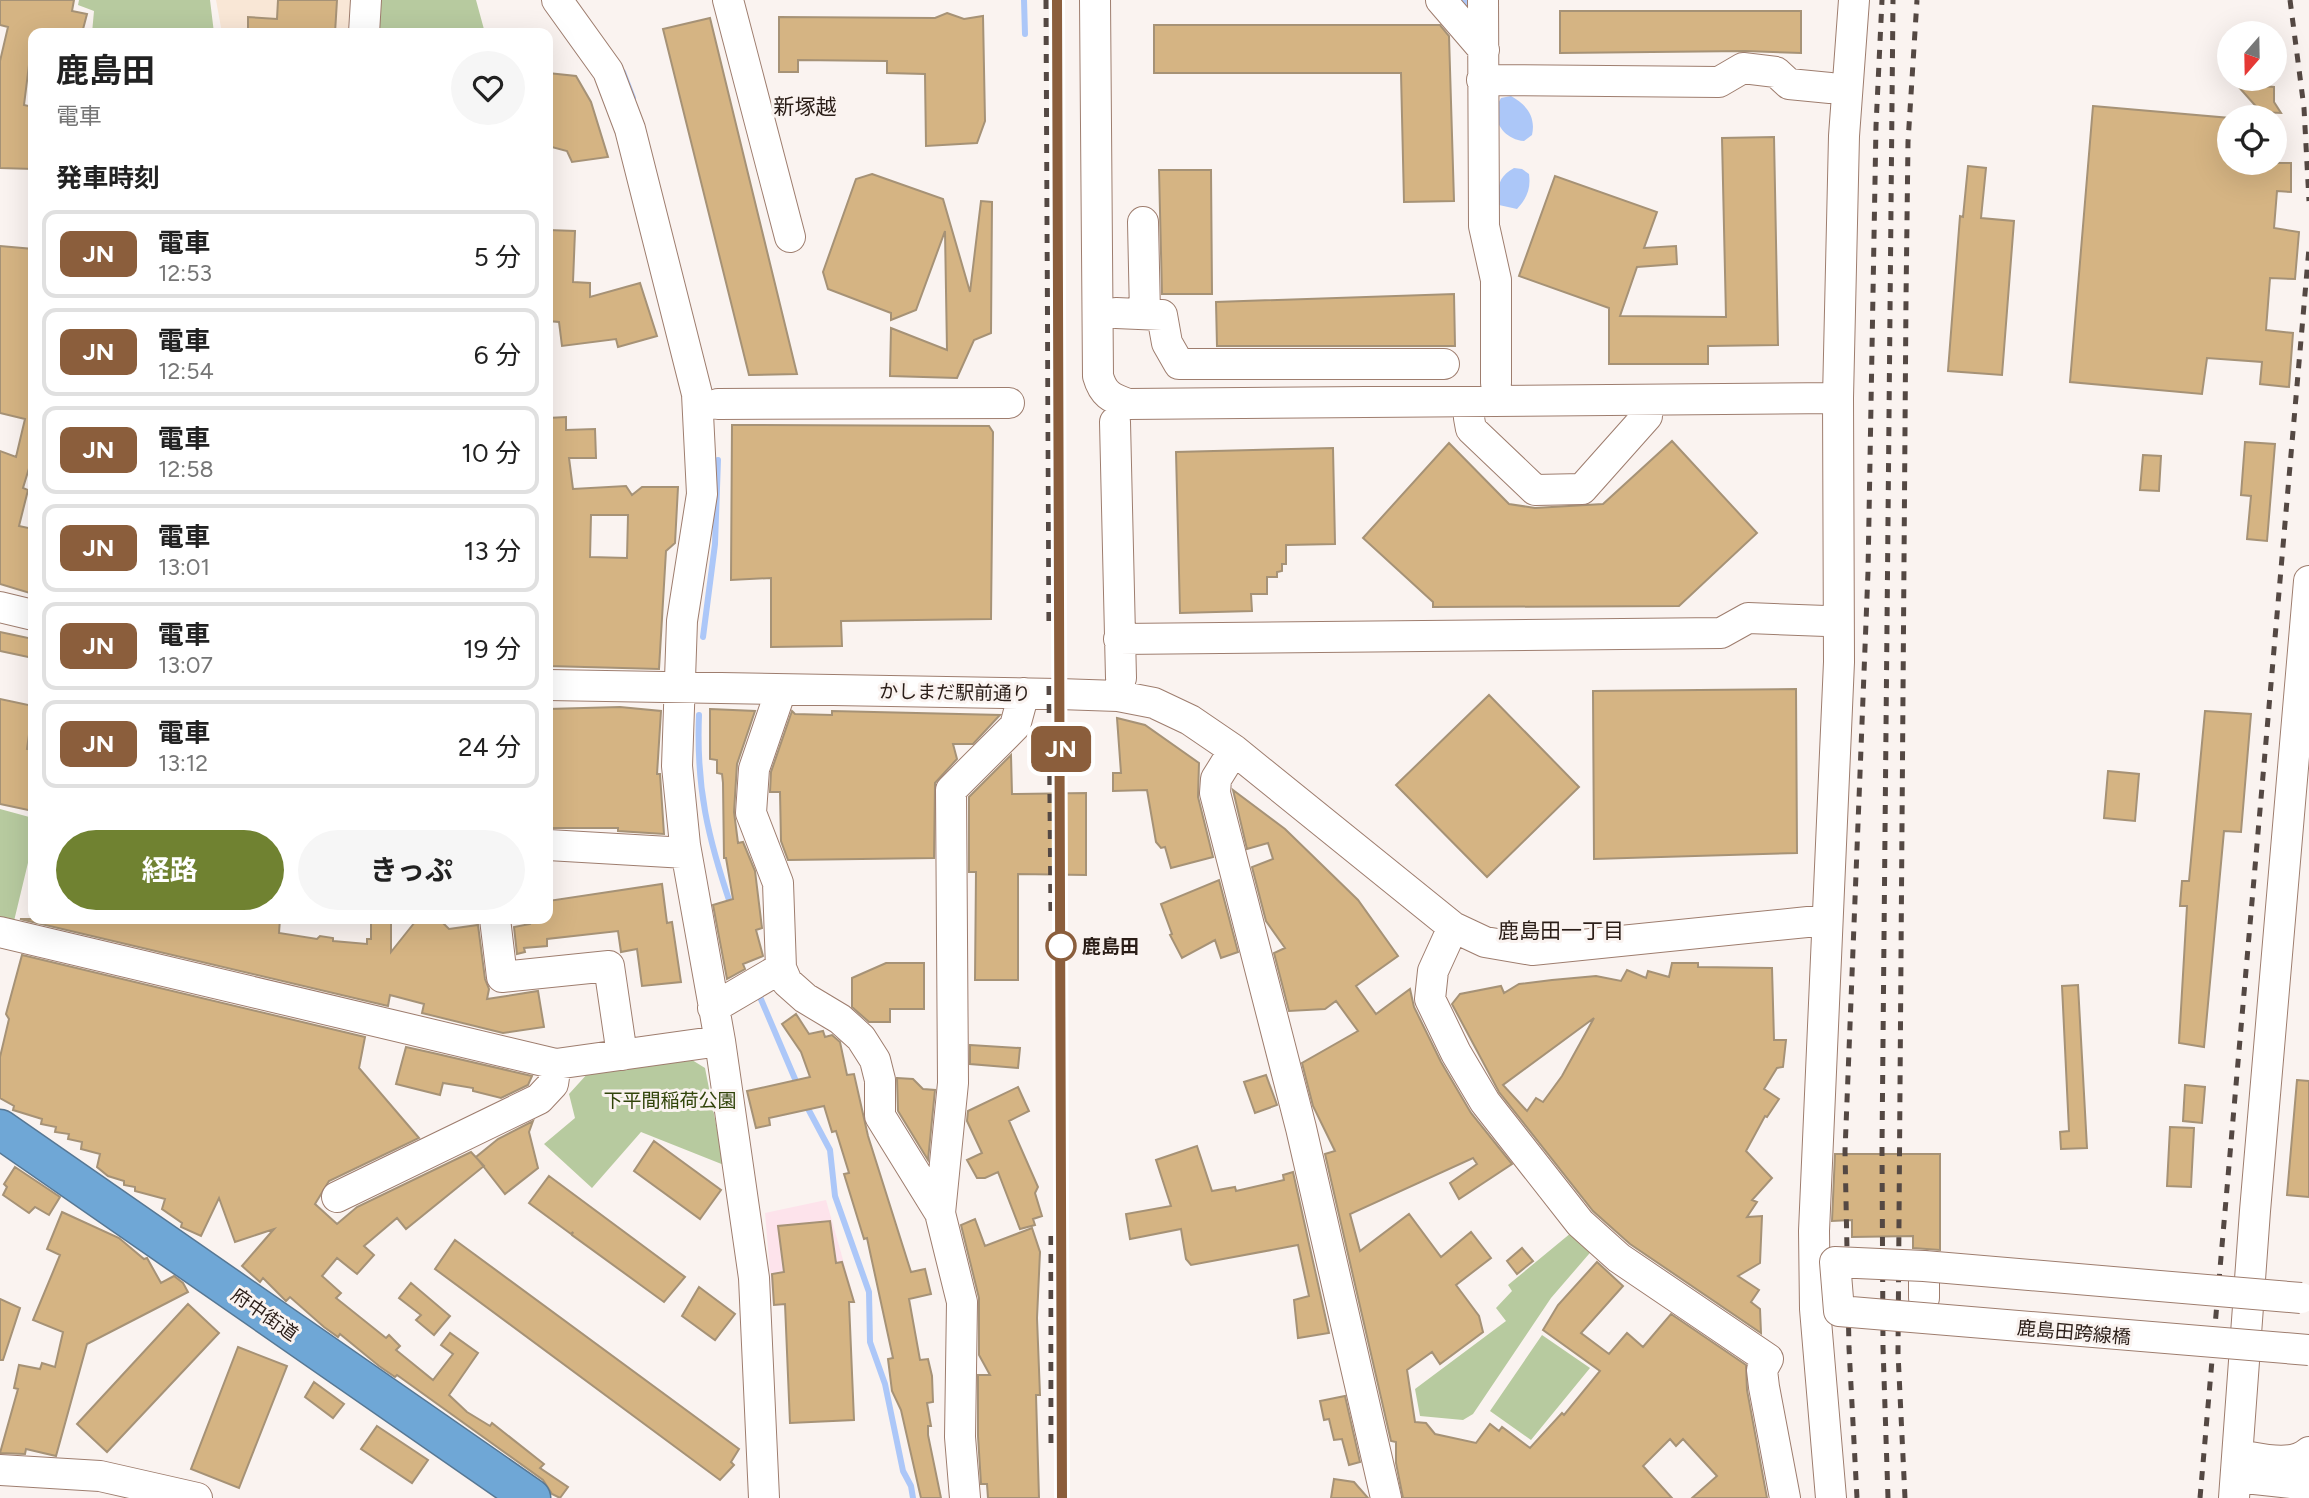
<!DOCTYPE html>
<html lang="ja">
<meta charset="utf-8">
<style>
:root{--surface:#fff;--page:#f6f6f6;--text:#222;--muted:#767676;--line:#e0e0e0;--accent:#708231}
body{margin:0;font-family:Figtree,"Noto Sans JP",sans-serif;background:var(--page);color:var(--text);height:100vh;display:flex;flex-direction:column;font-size:26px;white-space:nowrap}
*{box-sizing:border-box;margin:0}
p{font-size:23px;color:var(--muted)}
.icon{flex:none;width:38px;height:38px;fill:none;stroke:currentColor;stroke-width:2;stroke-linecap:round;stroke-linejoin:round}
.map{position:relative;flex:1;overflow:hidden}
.details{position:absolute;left:28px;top:28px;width:525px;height:896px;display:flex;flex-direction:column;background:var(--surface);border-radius:14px;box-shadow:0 7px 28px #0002}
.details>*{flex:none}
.badge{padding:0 14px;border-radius:10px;font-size:24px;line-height:46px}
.needle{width:46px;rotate:200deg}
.buttons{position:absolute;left:2217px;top:21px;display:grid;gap:14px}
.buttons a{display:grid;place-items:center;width:70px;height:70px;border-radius:50%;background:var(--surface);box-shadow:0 7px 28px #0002;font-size:35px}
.map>.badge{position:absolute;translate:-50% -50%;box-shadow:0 0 0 4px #fff}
h2{padding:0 28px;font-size:26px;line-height:63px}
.round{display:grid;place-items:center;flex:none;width:74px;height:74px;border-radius:37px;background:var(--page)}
.head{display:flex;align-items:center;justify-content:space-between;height:119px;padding:0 28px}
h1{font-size:33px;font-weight:700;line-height:52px}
.primary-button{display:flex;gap:14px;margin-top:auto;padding:14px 28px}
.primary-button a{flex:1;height:80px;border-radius:42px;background:var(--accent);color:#fff;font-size:28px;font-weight:700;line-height:80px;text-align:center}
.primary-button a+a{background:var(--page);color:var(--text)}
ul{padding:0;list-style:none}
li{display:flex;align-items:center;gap:21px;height:88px;margin:0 14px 10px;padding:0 14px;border:4px solid var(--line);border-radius:14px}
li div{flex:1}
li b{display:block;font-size:26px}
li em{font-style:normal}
li .badge{min-width:77px;font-weight:700;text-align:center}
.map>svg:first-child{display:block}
</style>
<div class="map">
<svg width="2309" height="1498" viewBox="0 0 2309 1498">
<rect width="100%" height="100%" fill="#faf3f0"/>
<path fill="#f9e7d6" d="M216,0h139l-1,33h-132z"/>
<path fill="#fde3eb" d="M826,1200l29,102 -82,4 -8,-93z"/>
<path fill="#b7ca9f" d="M79,0h131l4,33h-122l2,-22 -16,-6z
M375,0h101l9,33h-111z
M0,809l33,9v24l-19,79 -14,4z
M684,1055l21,13 19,97 -83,-33 -49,56 -48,-44 31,-26 -6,-24 20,-22z
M1577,1228l18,19 -44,51 -78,116 -10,6 -43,-4 -5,-27 91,-68 -10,-13 16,-17 -4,-6z
M1542,1335l48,33 -59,72 -41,-29z"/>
<path fill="#acc7f8" d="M1511,96c16,9 25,21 21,39l-8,6c-22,-2 -35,-24 -23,-43z
M1514,168l8,1 7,5c2,15 -2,24 -12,35l-18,-4c-1,-19 -2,-27 15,-37z"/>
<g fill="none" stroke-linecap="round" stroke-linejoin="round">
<path stroke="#acc7f8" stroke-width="6" d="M1024,0l1,34
M1465,0l5,15
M623,72l10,26
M703,637l12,-93 3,-84
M699,715c-3,73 9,123 32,191
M757,990l41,96
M805,1103l25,47 5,46 34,96 1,50 15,42 18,87 8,15 2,12"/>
</g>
<path fill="#d5b483" stroke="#a69276" stroke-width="2" fill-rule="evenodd" d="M0,0h74l-2,11 15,3 -5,19h-49l-9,72 9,2v62l-33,-1v-107l8,-34 -8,-2z
M278,0h59l-2,33h-87v-16l29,2z
M1560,11h241v42l-56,-2 -185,2z
M947,13l17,6 19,-3 2,105 -8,22 -51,3 -1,-72 -38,-1v-12l-89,-1v12h-19v-55l156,1z
M710,18l87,356 -48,1 -86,-346z
M1154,25h286l9,11 5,165 -50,1 -3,-129h-247z
M548,73l28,3 15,26 17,55 -36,5 -5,-11 -19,-5z
M2236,84l38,3v15l7,11 -20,-1z
M2093,106l137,12v45h61v29l-14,-1 -3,37 25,4 -4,47 -25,-1 -4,52 27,3 -4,54 -29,-3 2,-22 -55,-4 -5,36 -132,-12z
M1774,137l4,208 -70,1v18h-99v-56l-90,-32 36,-100 102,36 -13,36 32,-2 1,18 -40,3 -17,49 106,1 -4,-179z
M1968,166l18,2 -5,50 33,3 -12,154 -54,-4 12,-155 3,1z
M1159,170h52l1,124h-50z
M872,174l71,25 27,93 11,-91 11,1 -1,131 -17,7 -17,38 -67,-2 1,-48 56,22 -2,-119 -29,79 -25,10v-7l-63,-24 -5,-17 33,-93z
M548,230l27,1 -2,51 17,1v14l50,-14 17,53 -39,11 -2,-8 -54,7 -3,-24 -11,-1z
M0,246l33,3v206l-10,33 5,2 -9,36 14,3v65l-33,-10v-133l16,6 9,-38 -25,-6z
M1454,294l1,52h-238l-1,-44z
M566,417v13l29,-1 1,29h-27l4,31 53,-3 6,9 10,-8h36l-3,56 -9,8 -7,118 -111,-3v-174h4l-4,-74zM591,515h37l-1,43 -37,-1z
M732,425l257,1 4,6 -2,187 -150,2 1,25 -71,1v-69l-40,2z
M1672,441l85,92 -78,73 -246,1v-5l-70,-64 86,-95 60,61 26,4 68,-4z
M2245,442l30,2 -8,97 -20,-2 4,-43 -10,-1z
M1333,448l2,96 -49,1v19h-4v7l-5,1v5h-10v17h-16l1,17 -72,2 -4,-161z
M2143,455l18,1 -2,35 -19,-1z
M0,632l33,7v19l-33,-7z
M1796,689l1,164 -203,6 -1,-168z
M1489,695l90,92 -92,90 -91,-92z
M0,699l33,7 -6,43 6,1v61l-33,-7z
M620,707l41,4 -4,63h3l4,60 -46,-3v-3h-70v-119z
M710,709l45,2 -18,53 -3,48 4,31 5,-1 12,29 7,57 -6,2 7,26 -20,8 2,5 -18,10 -14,-74 20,-6 -7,-41h-2l-1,-75 -1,-9 -5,-1v-13l-7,-1z
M792,711l3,3 37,1v-4l168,4 -27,29h-20l4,15 -22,24 -1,75 -146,2 -7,-19 -1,-49h-10l1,-20z
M2205,711l46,3 -10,118 -17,-1 -20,216 -25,-4 8,-137h-7l2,-25h7z
M1117,718l28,7 54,38 -1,34 15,60 -42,11 -6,-21 -4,1 -5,-6 -9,-52 -34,1v-18h8z
M1011,755l1,39 74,-1v82l-68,-1v106h-43l1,-108h-7v-75z
M2108,771l31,3 -4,47 -31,-3z
M1233,790l52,39 73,71 40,56 -42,30 20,28 34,-25 4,18 27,55 30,51 41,51 -53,35 -9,-16 27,-19 -4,-6 -123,56 10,37 49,-37 32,43 30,-25 20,26 -35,27 23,31 4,16 -43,32 -8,-12 -25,18 8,52 11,1 9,11 41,9 14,-19 9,7 3,-4 28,21 32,-35 2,2 36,-44 -57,-41 15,-25 39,-43 26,24 -42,47 28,21 18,-21 16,14 28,-33 75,51 1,25 20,108h-75l25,-22 -34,-37 -7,7 -6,-7 -27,27 29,32h-269l-7,-35v-21l-5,-1 -66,-287 10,-3 -22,-45 -11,-43 56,-32 -22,-30 -11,8 -36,2 -15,-58 11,-5 -19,-27 -14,-54 21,-8 -5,-16 -21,6z
M1219,880l19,72 -17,6 -6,-18 -33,18 -12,-23 2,-1 -11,-30z
M662,884l5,39 5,-1 9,60 -39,4 -5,-37 -16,3 -3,-21 -71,8v7l-23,2 1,4 -8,2 -3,-27 16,-3 -1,-5h19v-18z
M20,919h260l-1,14 38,6 3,-3 13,2v3l34,3v-5h4v-20h20v33l24,-30 28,1 6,6 29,-4 7,54 4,10 -2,10 51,-8 6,36 -41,6 -81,-20 2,-9 -34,-9 -2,11z
M22,955l343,82 -6,31 60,70 -90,43 -14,23 22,20 20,-17 114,-55 13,14 -78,63 -9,-11 -33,28 10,9 -17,19 -20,-16 -15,18 19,17 -5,5 50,40 3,-3 11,11 -4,4 37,30 20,-26 -12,-9 9,-12 28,20 -29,42 18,17 23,14 2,-3 52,41 -4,4 28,19 -8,11 -8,-4 -9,-14 -146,-105 -2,2 -16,-11 -39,-32 -2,3 -14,-10 -34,-30 -4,4 -23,-23 -3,4 -18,-16 32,-37 -39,13 -16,-44 -18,38 -20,-9 1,-4 -20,-14 3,-10 -30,-8v-4l-11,-2v-4l-16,-5 -11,-9 3,-13 -19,-5 1,-7 -14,-3 1,-5 -14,-2 1,-5 -15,-3 1,-5 -29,-9 1,-4 -14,-8v-41l9,-38 -3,-5z
M886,963h38v46h-34v13h-21l-17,-15v-29z
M1672,963h26v4l74,1 2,72h12l-3,27 -6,1 -13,21 15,10 -12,18 -2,-1 -19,35 26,27 -20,22 5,2 -10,15 15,-1 -2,47 -22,13 21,14 -8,12 9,7 1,24 -131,-89 -37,-33 -94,-119 -47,-88 8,-10 41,-8 3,7 15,-9 33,-4 44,-4 25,5 6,-11 19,8 2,-7 21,6zM1594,1018l-32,58 -19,26 -7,-4 -9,13 -24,-26z
M2078,985l9,163 -26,1 -1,-17 9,-1 -7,-145z
M796,1014l13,20 14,-3 2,6 7,-2 8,7 7,33 7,-1 14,62 43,136 14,-3 6,25 -22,5 11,61 8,-1 4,17 1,26 -6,1 4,23h-3v9l13,63h-20l-20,-88 -9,-19 -4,-32 5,-1 -26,-120 -3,1 -20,-65 5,-1 -13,-42 -4,1 -8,-26 -55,12 1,7 -14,3 -9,-37 63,-14 -9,-25 -19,-28z
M970,1045l50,3 -2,20 -48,-4z
M406,1047l27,6 99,23 -4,9 -27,13 -28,-7v-3l-30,-5 -3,12 -44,-11z
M1266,1075l11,30 -22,8 -11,-31z
M897,1078l16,1 10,10 12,1 -7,70 -30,-49z
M2297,1080l12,1v116l-22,-2z
M2185,1085l20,2 -3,36 -19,-2z
M1018,1087l11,24 -20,10 29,66 -3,6 7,23 -9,3 2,6 -15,4 -22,-57 -13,6h-8l-10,-18 15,-7 -15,-32 1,-10z
M533,1121l-4,11 9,36 -33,26 -29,-37 22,-18z
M2170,1127l24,1 -3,59 -24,-1z
M654,1141l67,49 -21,29 -66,-48z
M1197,1146l15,45 23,-4 1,4 48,-11 -1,-5 10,-3 36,161 -31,5 -4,-38 15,-4 -11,-51 -107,20 -5,-6 -5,-30 -51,10 -4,-25 45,-8 -15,-46z
M1835,1154h105v96l-27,-2v-12l-61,1v-17l-20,1z
M15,1167l45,30 -11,18 -14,-8 -6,6 -26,-18 4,-8 -3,-3z
M549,1176l136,101 -21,25 -92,-67 1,-3 -2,2 -42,-31z
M62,1212l57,26 25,21 3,-1 14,25 13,-7 9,7 5,9 -101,52 -31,112 -30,-7 -1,5 -25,-1 18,-64 -4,-1 5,-23 21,4 2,-6 13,4 8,-35 -30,-12 27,-65 -13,-6z
M975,1219l10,27 47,-18 8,24 -3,66 3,77h-4l3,103h-51l-1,-14h-6l-3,-48v-61h12l-11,-20v-57l-18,-73z
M830,1221l6,42 6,-1 12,40h-5l5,118 -64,3 -5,-119 -11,1 -2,-31 12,-2 -6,-46z
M455,1240l284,209 -8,13 3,3 -14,15 -285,-211z
M1522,1248l11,13 -16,13 -10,-13z
M411,1283l39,33 -16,19 -18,-15 5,-5 -22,-17z
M699,1287l36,27 -20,26 -33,-24z
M0,1299l20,9 -17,52h-3z
M188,1304l31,29 -112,119 -30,-28z
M238,1347l49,19 -48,122 -48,-19z
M314,1382l30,22 -11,14 -28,-21z
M1345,1396l15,66 -11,3 -7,-26 -8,1 -5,-21 -5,1 -4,-19z
M377,1426l51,34 -16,23 -51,-34z
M1334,1479l20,3 14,16h-37z"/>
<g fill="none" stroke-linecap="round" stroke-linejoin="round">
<g stroke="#9e7d6e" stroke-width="32">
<path id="minor" d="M557,0l51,71 22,58 67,265 5,100 -20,127 -5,145 8,79 35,196 34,237 10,220
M728,0l62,237
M1095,0l3,376c5,18 13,22 30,28l710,-6
M1441,0l43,50
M1483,0l1,226 12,54v103
M364,33l2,-33
M1482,80l237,2 24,-14 33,4 13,12 41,4
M1143,222l2,92
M1116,313l46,2 5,28 12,21h265
M718,404l291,-1
M1469,418l2,11 64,61 47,-1 65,-73
M1115,422l6,256
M0,607l33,8
M1119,639l602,-6 27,-15 78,3
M548,685l511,9 59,2 36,7 36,17 44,30 219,177 32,15 47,8 295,-30
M781,690l-27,79 -3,44 27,70 3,85 6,14 18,16 35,21 21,19 14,22 5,20v36l60,97 22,89 -2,135 5,61
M1234,750l-18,29 -1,14 86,335 85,370
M548,845l138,8
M495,919l7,58 107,-11 13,89
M1453,927l-20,44 -3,28 26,54 29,49 95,121 39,35 149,101 -6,11 2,17 21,111
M0,932l556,132 164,-23
M713,1008l68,-40
M337,1197l202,-98 14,-15 3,-20
M940,1213l13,-130 -2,-293 64,-64 9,-33
M1924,1298v-32
M2238,1455c21,3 53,13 71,-3
M0,1470l100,6 97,22
M2236,1477l73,8
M1831,1498l-16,-189 -1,-78 25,-569 -1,-264 6,-262 10,-136
M2234,1498l21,-287 54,-630"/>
</g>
<g stroke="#577793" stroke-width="41">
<path id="highway" d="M0,1129l531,369"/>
</g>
<use href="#minor" stroke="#fff" stroke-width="30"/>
<use href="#highway" stroke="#6fa7d6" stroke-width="38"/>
<path stroke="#544843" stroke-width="5" stroke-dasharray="9 9" stroke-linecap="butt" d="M1046,0l3,630
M1057,0l5,1498
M2290,0l14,108 5,93
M1049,686l2,228
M1051,1236v213
M1857,1498l-8,-150 -4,-197 23,-579 8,-446 6,-126
M1888,1498l-5,-151 -1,-200 11,-1147
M1905,1498l-7,-145 8,-1054 2,-157 9,-142
M2200,1498l109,-1250"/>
<g stroke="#9e7d6e" stroke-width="32" stroke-linecap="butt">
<path id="minor-bridge" d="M2301,1298l-377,-32 -89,-4 4,49 470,39"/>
</g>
<use href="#minor-bridge" stroke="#fff" stroke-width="30"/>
</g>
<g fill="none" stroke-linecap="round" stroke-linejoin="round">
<g stroke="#fff" stroke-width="16">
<path id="line" d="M1057,0l5,1498"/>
</g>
<use href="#line" stroke="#8b5e3c" stroke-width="10"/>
</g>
<circle fill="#fff" stroke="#8b5e3c" stroke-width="3.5" cx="1061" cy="946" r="14"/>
<g text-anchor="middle" stroke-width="6" stroke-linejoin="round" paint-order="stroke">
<g font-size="19" fill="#2a1d17" stroke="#faf3f0">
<text transform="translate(955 692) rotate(1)" y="7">かしまだ駅前通り</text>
<text transform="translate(265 1314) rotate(35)" y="7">府中街道</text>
<text transform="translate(2074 1332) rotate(5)" y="7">鹿島田跨線橋</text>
</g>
<g font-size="19" font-weight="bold" fill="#2a1d17" stroke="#faf3f0" text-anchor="start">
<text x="1082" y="953">鹿島田</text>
</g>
<g font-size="19" fill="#31440a" stroke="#faf3f0">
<text x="670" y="1107">下平間稲荷公園</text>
</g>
<g font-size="21" fill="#2a1d17" stroke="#faf3f0">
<text x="805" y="114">新塚越</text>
<text x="1561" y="938">鹿島田一丁目</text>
</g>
</g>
</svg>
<div class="buttons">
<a><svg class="needle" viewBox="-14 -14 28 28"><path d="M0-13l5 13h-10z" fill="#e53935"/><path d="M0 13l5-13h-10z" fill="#767676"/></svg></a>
<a><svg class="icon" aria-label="locate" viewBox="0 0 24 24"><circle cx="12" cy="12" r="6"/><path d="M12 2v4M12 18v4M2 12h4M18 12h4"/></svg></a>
</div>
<b class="badge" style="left:1061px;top:749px;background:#8b5e3c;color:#fff">JN</b>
<section class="details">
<div class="head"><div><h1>鹿島田</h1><p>電車</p></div><a class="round"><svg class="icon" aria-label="heart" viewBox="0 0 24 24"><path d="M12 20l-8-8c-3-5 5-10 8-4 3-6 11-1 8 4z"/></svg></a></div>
<h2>発車時刻</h2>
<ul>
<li><span class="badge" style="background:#8b5e3c;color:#fff">JN</span><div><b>電車</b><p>12:53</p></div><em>5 分</em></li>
<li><span class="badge" style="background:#8b5e3c;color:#fff">JN</span><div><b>電車</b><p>12:54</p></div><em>6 分</em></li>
<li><span class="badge" style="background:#8b5e3c;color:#fff">JN</span><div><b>電車</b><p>12:58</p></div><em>10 分</em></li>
<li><span class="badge" style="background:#8b5e3c;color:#fff">JN</span><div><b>電車</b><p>13:01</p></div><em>13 分</em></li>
<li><span class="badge" style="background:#8b5e3c;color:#fff">JN</span><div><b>電車</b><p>13:07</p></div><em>19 分</em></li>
<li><span class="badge" style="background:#8b5e3c;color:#fff">JN</span><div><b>電車</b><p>13:12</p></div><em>24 分</em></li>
</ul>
<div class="primary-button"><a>経路</a><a>きっぷ</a></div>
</section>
</div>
